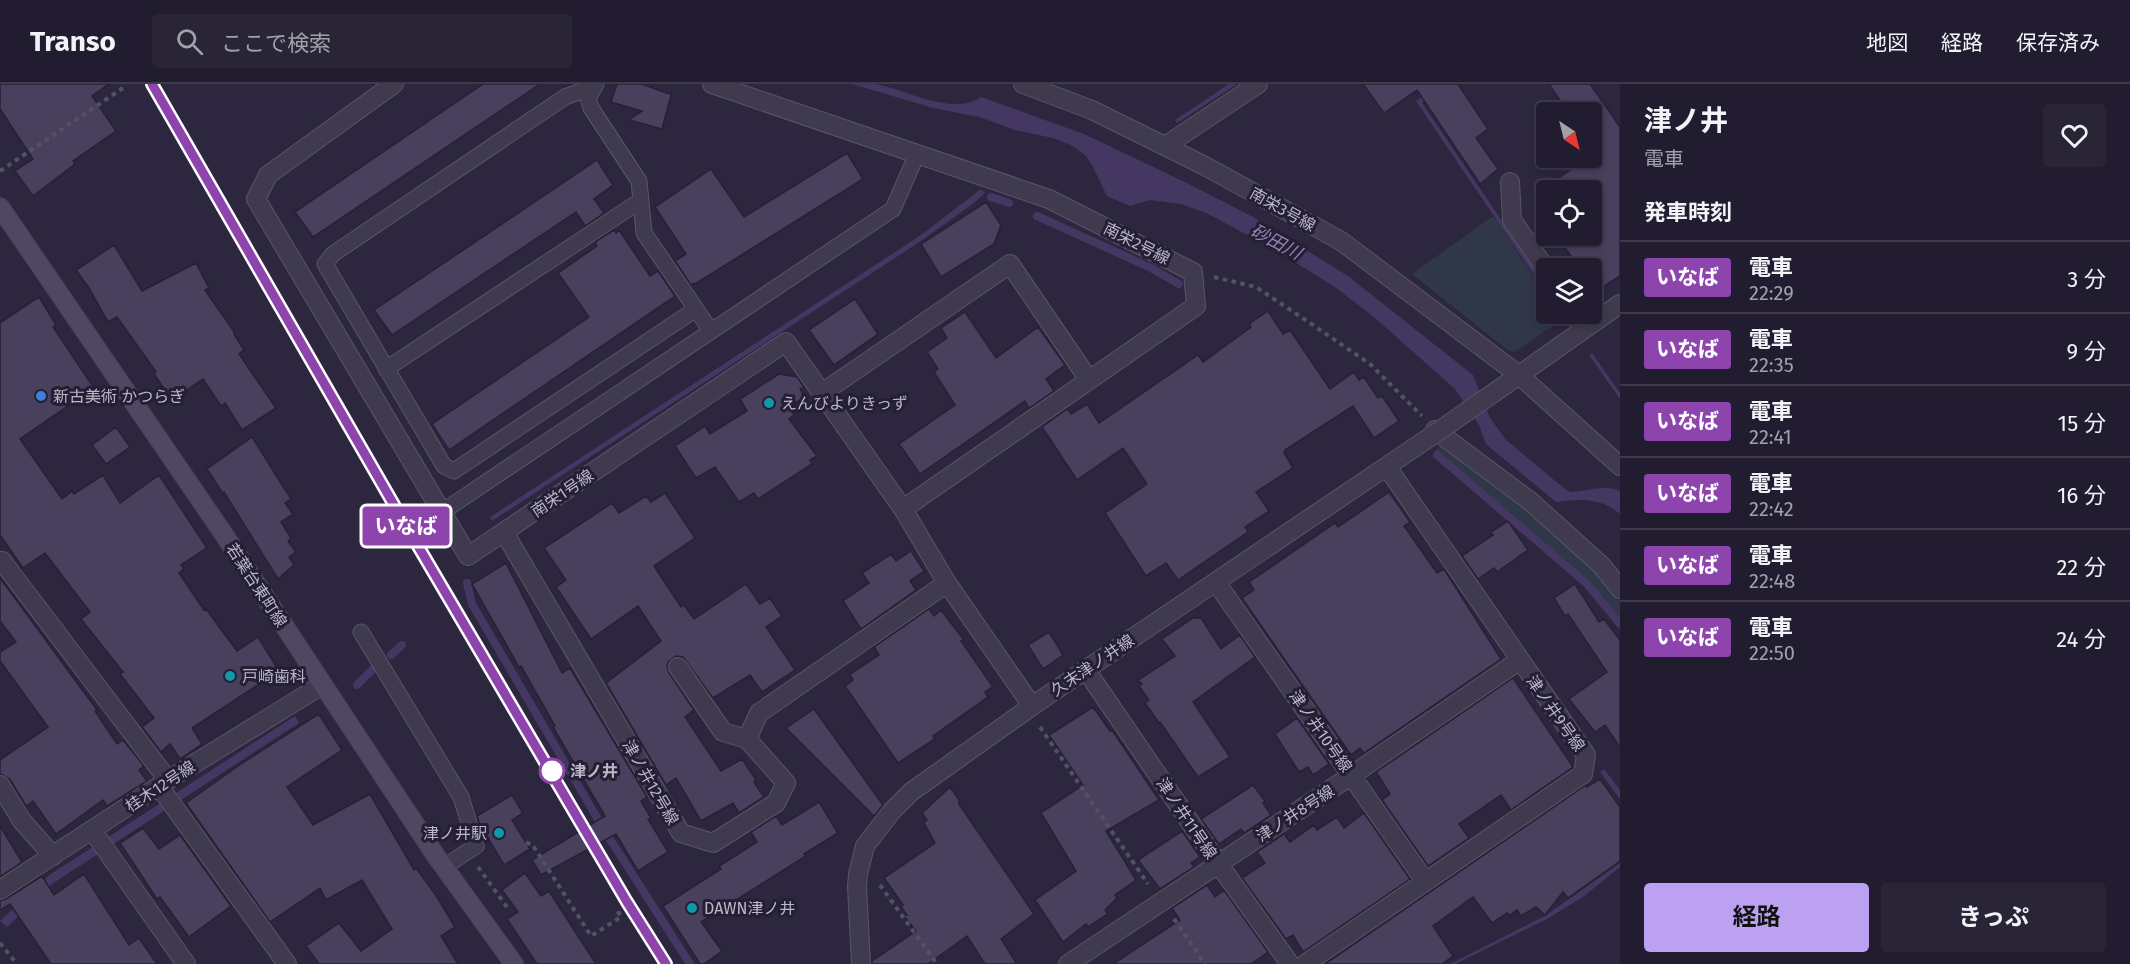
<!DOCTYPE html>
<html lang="ja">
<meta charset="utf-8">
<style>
:root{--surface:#211c2f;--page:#292537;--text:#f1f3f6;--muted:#a2a1aa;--line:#3e3a4b;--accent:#bca0f2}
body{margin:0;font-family:"Fira Sans","Noto Sans JP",sans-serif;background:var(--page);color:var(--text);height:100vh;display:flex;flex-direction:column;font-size:22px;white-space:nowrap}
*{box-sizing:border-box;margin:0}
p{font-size:20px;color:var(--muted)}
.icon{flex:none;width:33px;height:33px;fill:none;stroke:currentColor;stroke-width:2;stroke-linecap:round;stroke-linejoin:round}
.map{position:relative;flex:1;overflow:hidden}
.side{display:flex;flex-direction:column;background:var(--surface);width:510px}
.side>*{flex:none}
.badge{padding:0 12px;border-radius:4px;font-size:21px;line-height:39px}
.needle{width:39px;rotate:145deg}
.controls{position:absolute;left:1536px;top:18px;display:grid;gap:12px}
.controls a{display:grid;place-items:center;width:66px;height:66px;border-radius:6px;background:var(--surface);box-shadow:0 3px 9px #0003,0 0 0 2px var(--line);font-size:30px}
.map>.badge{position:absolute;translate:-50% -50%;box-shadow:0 0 0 3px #fff}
h2{padding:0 24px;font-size:22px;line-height:54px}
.round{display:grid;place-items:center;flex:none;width:63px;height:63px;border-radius:6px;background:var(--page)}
.summary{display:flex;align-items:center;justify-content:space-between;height:102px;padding:0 24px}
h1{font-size:28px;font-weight:700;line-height:45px}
.button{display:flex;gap:12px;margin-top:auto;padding:12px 24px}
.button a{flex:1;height:69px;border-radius:6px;background:var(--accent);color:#111;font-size:24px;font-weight:700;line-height:69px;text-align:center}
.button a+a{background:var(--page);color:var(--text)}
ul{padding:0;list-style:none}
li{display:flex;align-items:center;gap:18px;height:72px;padding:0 24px;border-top:2px solid var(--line)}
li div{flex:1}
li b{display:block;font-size:22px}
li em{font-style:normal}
li .badge{min-width:66px;font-weight:700;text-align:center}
header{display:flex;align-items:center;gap:36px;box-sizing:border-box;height:84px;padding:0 30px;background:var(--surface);border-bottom:2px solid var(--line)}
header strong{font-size:28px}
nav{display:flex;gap:33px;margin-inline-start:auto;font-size:21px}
.search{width:420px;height:54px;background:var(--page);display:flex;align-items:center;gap:15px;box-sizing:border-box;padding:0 21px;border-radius:6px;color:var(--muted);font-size:22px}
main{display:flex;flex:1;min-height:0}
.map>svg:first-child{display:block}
</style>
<header>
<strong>Transo</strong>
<div class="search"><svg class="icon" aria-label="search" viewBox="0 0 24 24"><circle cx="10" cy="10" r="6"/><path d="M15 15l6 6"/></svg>ここで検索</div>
<nav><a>地図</a><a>経路</a><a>保存済み</a></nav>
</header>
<main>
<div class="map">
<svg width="1620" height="880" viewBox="0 0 1620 880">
<rect width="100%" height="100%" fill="#2c263f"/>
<path fill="#2f3749" d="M1493,132l53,79v19h13l4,5 -49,33 -5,-1 -97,-77z
M1441,362l54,37 106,92 19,27v19l-32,-39 -154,-131z"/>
<path fill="#443863" d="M852,0c7,0 16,0 23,0 30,5 79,33 106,13l103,37 107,51 62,32 95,59 125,99 17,43 16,22 60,50 5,2c15,-1 36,-8 49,-1v23c-20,-17 -40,-15 -64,-12l-70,-58 -7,-19 -24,-36 -80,-71 -40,-31 -63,-39 -66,-35 -25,-9 -31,-4 -20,6 -23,-10 -15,-31 -7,-10 -14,-10 -18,-7 -38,-8 -36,-13 -46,-9z
M1229,0h8l-60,39 -2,-3z
M1430,7l6,1 -14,11 124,183v7l-130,-192z
M981,105l4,4 -11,10 -56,40 -426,278 -2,-4 431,-282z
M1592,269l28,40v6l-31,-44z
M295,632l4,7 -247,161 -45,43 -7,-6 48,-45z
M1604,685l16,21v9l-20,-27z
M1620,779v4l-37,30 -36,22 -92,45h-5l95,-48z"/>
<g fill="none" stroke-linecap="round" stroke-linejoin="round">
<path stroke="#443863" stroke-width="8" d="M991,113l18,6
M1037,132l112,51 30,17
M1437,371l150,129 33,40
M467,499l5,21 134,229 84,131
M391,571l11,-10
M357,601l15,-15"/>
</g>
<path fill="#48405d" stroke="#262136" stroke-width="1.5" d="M0,0h109l-17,12 24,35 -43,30 2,3 -42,32 -18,-25 18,-12 -33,-50z
M483,0h57l-227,153 -18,-25z
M617,0h25l27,10 3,-2 -10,37 -33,-9 13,-9 -31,-9z
M1363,0h95l30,45 -12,9 22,31 -18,15 -63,-94 -33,23z
M1549,0h41l30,43v149l-28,18v-26h-13l-22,-32h35v-46h-51l47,-32h4v-46h-24z
M847,69l16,26 -168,105 -1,-1 -3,2 -16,-24 11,-7 -31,-47 56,-38 33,48z
M597,76l16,25 -19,14 10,14 -19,13 -9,-14 -184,123 -18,-25z
M986,118l15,23 -7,19 -53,33 -20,-33z
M614,146l2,3 3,-3 31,46 8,-5 17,25 -226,154 -17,-26 157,-107 -31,-44 39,-27 -2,-4z
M114,161l28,46 54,-28 13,25 -4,2 30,43 -1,1 10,16 -5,4 37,54 -34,22 -17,-27 -4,3 -18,-27 -31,21 -18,-26 2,-2 -39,-55 -9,5 -19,-34 -13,-18z
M39,213l17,28 -3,2 41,61 -74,51 42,60 10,-8 2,3 29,-19 17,28 39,-28 48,73 -26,17 3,4 -5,4 25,37 2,-1 31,42 21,-14 21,34 -87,57 10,16 -22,15 -10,-15 -9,8 -19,-25 12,-9 -34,-44 3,-2 -42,-53 9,-7 -45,-59 -22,15 -23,-33v-212z
M855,215l23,35 -44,31 -25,-35z
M1268,227l15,23 7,-4 40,59 24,-17 5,8 5,-3 14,21 4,-2 17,25 -25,17 -21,-32 -68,44 -1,3 9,15 -37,24 13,19 -24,16 3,5 -70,48 -12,-17 -20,13 -41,-63 42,-29 -24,-36 -46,32 -35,-53 25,-18 4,5 16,-10 12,19 99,-68 5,7 48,-35 -2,-3z
M965,228l31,46 42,-31 27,38 -19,14 8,12 -25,17 -4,-7 -105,73 -21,-30 56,-39 -21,-33 4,-3 -11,-17 20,-14 -6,-10z
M779,290l18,3 7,10 -4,2 5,8 -16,10 5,8 -5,4 28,37 -7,4 2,4 -54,35 -4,-6 -15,9 -24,-35 -19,11 -21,-32 30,-20 5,8 37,-23 -7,-12z
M116,343l14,20 -24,17 -14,-19z
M252,353l39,62 -6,4 8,11 -12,8 10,16 -3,3 8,11 -7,5 5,8 -16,14 -54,-87 -1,2 -16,-25z
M1389,408l21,30 -6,4 33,47 7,-4 57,90 -137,94 -4,-5 -9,7 -109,-157 12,-8 -5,-8 86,-59 3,4z
M665,409l30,45 -41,28 27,41 3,-2 10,14 52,-35 14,20 10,-6 12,18 -16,11 29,43 -33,22 -12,-17 -37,23 -30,-41 -7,-1 -8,6 -1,5 2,6 25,37 -9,7 36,54 21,-12 14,21 -2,2 10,15 -25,16 -6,-10 -32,18 -25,-43 -10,7 -60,-102 55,-42 -23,-35 -47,33 -35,-52 10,-7 -22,-32 68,-45 7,10 27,-17 5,6z
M1508,437l20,29 -31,22 -3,-4 -16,11 -16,-23 31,-21 -2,-3z
M911,467l13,20 -14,10 6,9 -55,39 -18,-28 26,-18 -7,-10 29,-19 5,7z
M506,479l56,110 8,-5 77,129 -6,4 10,17 -3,1 20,33 -30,19 -22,-37 -75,41 -9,-15 73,-44 -52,-89 2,-1 -34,-60 -2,1 -47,-83z
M0,494l97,132 -2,1 22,33 6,-4 21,26 -5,4 8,11 -40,25 -4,-6 -47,34 -23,-33 -7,5 -16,-27 -10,-5v-14l48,-33 -48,-66v-9l16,-10 -16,-21z
M1575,500l24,38 5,-3 16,21v107l-15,-22 -10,7 -26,-33 38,-27 -39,-58 -3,2 -11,-18z
M929,525l5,7 7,-6 23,30 -3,1 32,46 -8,5 3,5 -55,39 2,3 -37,24 -53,-77 8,-6 -3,-6 29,-19 -5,-8z
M1193,534h8l20,31 19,-14 15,22 -62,45 37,55 -32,20 -38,-55 -1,1 -14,-20 4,-3 -10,-14 3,-2 -4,-4 37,-24 -13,-17z
M1049,548l14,23 -20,14 -15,-24z
M1513,594l60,89 -62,43 -10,-15 -42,29 10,14 -41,28 -46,-66 8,-6 -14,-22z
M1093,623l17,24 2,-1 47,70 -53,31 30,49 -21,15 2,3 -12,12 3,4 -20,13 -2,-3 -23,18 -28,-42 41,-29 -35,-58 42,-28 -34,-50z
M814,625l69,96 -9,11 -88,-88z
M317,631l3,1 22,34 -55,37 26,38 57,-31 44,76 2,-2 19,26 20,33 -14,9 17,28h-139l-13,-18 33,-23 22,28 31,-22 -30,-49 -36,20 -6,-12 -50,34 -84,-119 55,-39z
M1297,634l32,46 -16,11 -5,-8 -9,5 -24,-38z
M1600,695l20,28v54l-52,37 -5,-6 -18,23 -9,-8 -15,9 -4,-6 -7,5 -3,-2 -15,10 -19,-26 -40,29 20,30 -11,8h-117l261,-179 1,2z
M1253,701l12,16 -2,2 8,12 -27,18 -3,-4 -22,15 -18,-25z
M950,703l9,13v4l75,110 -33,25 16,25h-32l-18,-28 -39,28h-56v-3l44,-30 -12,-15 3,-1 -6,-8 2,-2 -19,-27 51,-35 -11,-20 3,-3 -5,-7z
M512,711l11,18 -11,7 18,29 -26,16 -24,-40 -3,-9z
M819,718l19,31 -34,21 2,2 -105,66 21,29 -18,13h-4l-37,-58 58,-37 -2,-3 38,-24 -6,-10 25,-16 6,9z
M1364,729l46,66 -107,73 -10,-17 -7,4 -44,-61 23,-15 -8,-11 27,-18 6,8 24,-17 3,5 20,-13 7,11z
M0,742l22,36 -22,15z
M143,744l16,21 21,-14 51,71 -42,31 -29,-40 -3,2 -37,-56z
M1182,747l18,26 -9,6 3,4 -34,22 -22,-29z
M525,789l16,23 8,-5 47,73h-59l-30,-45 11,-7 -16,-22z
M84,790l45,71 10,-7 18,26h-106l-41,-60 -10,6v-9l6,-2 36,-23 12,19z
M1207,801l8,12 9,-7 44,62 -17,12h-138l67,-44 -8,-12z"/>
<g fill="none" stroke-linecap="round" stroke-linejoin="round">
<g stroke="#5a5569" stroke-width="17">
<path id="service" d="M596,0l-8,14 3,10 48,73 5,52 67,98
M595,2l-30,11 -232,157 -8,10 119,202 10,5 242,-162
M386,285l254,-168
M442,428l451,-303 24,-55
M361,548l100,165 15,49 -32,21"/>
</g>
<g stroke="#5a5569" stroke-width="20">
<path id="minor" d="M394,0l-126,91 -12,24 212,357 318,-214 117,167 44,74 85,123
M712,0l337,115 144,73 3,34 -293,203
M1023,0l69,26 113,56 136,75 178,134 101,91
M1165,62l93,-62
M1510,98l2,38 34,49
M1495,308l125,-88
M822,309l188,-129 79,116
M1435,346l95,71 72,65 18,23
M504,448l177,301 32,10 63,-40 10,-20 -39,-44 12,-26 188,-130
M0,477h2l166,219
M1216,498l209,299
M678,583l45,65 24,7
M1086,586l132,193 72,101
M0,701l22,36 31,35
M159,702l128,178
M92,746l94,134
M0,806l168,-110 154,-95
M861,880l-4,-78 1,-12 7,-28 27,-35 19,-19 121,-86 401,-271
M1068,880l284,-189 168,-115
M1305,880l278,-190 3,-19 -199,-288"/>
</g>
<g stroke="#464055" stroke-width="20">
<path id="secondary" d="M0,123l225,329 211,320 78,108"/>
</g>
<path stroke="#505366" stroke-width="4" stroke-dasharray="4.5 4.5" stroke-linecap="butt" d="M0,87l123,-83
M1214,193l42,10 54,36 60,41 52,52
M1040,643l108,157
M526,759l6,1 59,92 30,-19 -4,-7
M478,783l31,43
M880,801l57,79
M1174,835l31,45
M0,859l17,21"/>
<use href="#service" stroke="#403a4f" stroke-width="15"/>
<use href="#minor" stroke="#403a4f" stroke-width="18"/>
<use href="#secondary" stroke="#504862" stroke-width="18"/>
<g stroke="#676079" stroke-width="7">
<path id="rail" d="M152,0l249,433 226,385 39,62"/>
</g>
<use href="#rail" stroke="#241f34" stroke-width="4.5" stroke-dasharray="14" stroke-linecap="butt"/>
<g stroke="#5a5569" stroke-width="20" stroke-linecap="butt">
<path id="minor-bridge" d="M1433,351l62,-43"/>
</g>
<use href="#minor-bridge" stroke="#403a4f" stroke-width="18"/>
</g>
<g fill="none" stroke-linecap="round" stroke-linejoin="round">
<g stroke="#fff" stroke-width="14">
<path id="line" d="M152,0l249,433 226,385 39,62"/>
</g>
<use href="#line" stroke="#8e44ad" stroke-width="9"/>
</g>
<circle fill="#3f7fe0" stroke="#241f34" stroke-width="2" cx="41" cy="312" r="6"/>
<g fill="#0f9aa8" stroke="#241f34" stroke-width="2">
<circle cx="769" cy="319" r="6"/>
<circle cx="230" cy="592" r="6"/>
<circle cx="499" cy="749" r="6"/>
<circle cx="692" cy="824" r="6"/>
</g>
<circle fill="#fff" stroke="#8e44ad" stroke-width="3" cx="552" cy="687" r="12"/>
<g text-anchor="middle" stroke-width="6" stroke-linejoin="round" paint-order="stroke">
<g font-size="16" fill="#bcb6c9" stroke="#241f34">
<text transform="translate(1283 125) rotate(29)" y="6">南栄3号線</text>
<text transform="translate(1137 159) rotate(27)" y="6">南栄2号線</text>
<text transform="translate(562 409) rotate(-34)" y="6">南栄1号線</text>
<text transform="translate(257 501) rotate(57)" y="6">若葉台東町線</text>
<text transform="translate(1092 581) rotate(-34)" y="6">久末津ノ井線</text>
<text transform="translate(1556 629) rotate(55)" y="6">津ノ井9号線</text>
<text transform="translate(1321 647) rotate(55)" y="6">津ノ井10号線</text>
<text transform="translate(651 698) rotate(60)" y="6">津ノ井12号線</text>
<text transform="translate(160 702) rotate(-33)" y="6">桂木12号線</text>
<text transform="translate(1295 729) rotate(-33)" y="6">津ノ井8号線</text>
<text transform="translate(1187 734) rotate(56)" y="6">津ノ井11号線</text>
</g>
<g font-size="16" fill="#bcb6c9" stroke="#241f34" text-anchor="start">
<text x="53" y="318">新古美術 かつらぎ</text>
<text x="781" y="325">えんびよりきっず</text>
<text x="242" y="598">戸崎歯科</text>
<text x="487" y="755" text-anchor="end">津ノ井駅</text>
<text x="704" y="830">DAWN津ノ井</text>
</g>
<g font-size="16" font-weight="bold" fill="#bcb6c9" stroke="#241f34" text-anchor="start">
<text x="570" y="693">津ノ井</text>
</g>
<g font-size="18" font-style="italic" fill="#9285b4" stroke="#241f34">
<text transform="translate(1276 158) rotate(28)" y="6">砂田川</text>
</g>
</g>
</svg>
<div class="controls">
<a><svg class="needle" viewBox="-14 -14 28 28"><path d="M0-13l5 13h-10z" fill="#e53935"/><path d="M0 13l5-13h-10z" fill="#a2a1aa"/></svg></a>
<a><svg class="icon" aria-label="locate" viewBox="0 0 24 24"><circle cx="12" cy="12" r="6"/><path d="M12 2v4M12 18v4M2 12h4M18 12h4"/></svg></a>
<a><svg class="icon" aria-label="layers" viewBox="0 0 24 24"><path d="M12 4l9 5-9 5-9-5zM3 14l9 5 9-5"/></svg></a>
</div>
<b class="badge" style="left:406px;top:442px;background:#8e44ad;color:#fff">いなば</b>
</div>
<section class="side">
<div class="summary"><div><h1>津ノ井</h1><p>電車</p></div><a class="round"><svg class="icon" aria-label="heart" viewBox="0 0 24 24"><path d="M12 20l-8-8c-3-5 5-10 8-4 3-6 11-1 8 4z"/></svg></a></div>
<h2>発車時刻</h2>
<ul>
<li><span class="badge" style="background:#8e44ad;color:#fff">いなば</span><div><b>電車</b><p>22:29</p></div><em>3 分</em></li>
<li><span class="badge" style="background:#8e44ad;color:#fff">いなば</span><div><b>電車</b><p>22:35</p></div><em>9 分</em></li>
<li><span class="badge" style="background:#8e44ad;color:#fff">いなば</span><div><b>電車</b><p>22:41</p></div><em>15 分</em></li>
<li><span class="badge" style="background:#8e44ad;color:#fff">いなば</span><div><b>電車</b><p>22:42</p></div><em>16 分</em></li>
<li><span class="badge" style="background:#8e44ad;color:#fff">いなば</span><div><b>電車</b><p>22:48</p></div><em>22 分</em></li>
<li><span class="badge" style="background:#8e44ad;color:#fff">いなば</span><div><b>電車</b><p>22:50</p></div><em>24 分</em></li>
</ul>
<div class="button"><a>経路</a><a>きっぷ</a></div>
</section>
</main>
